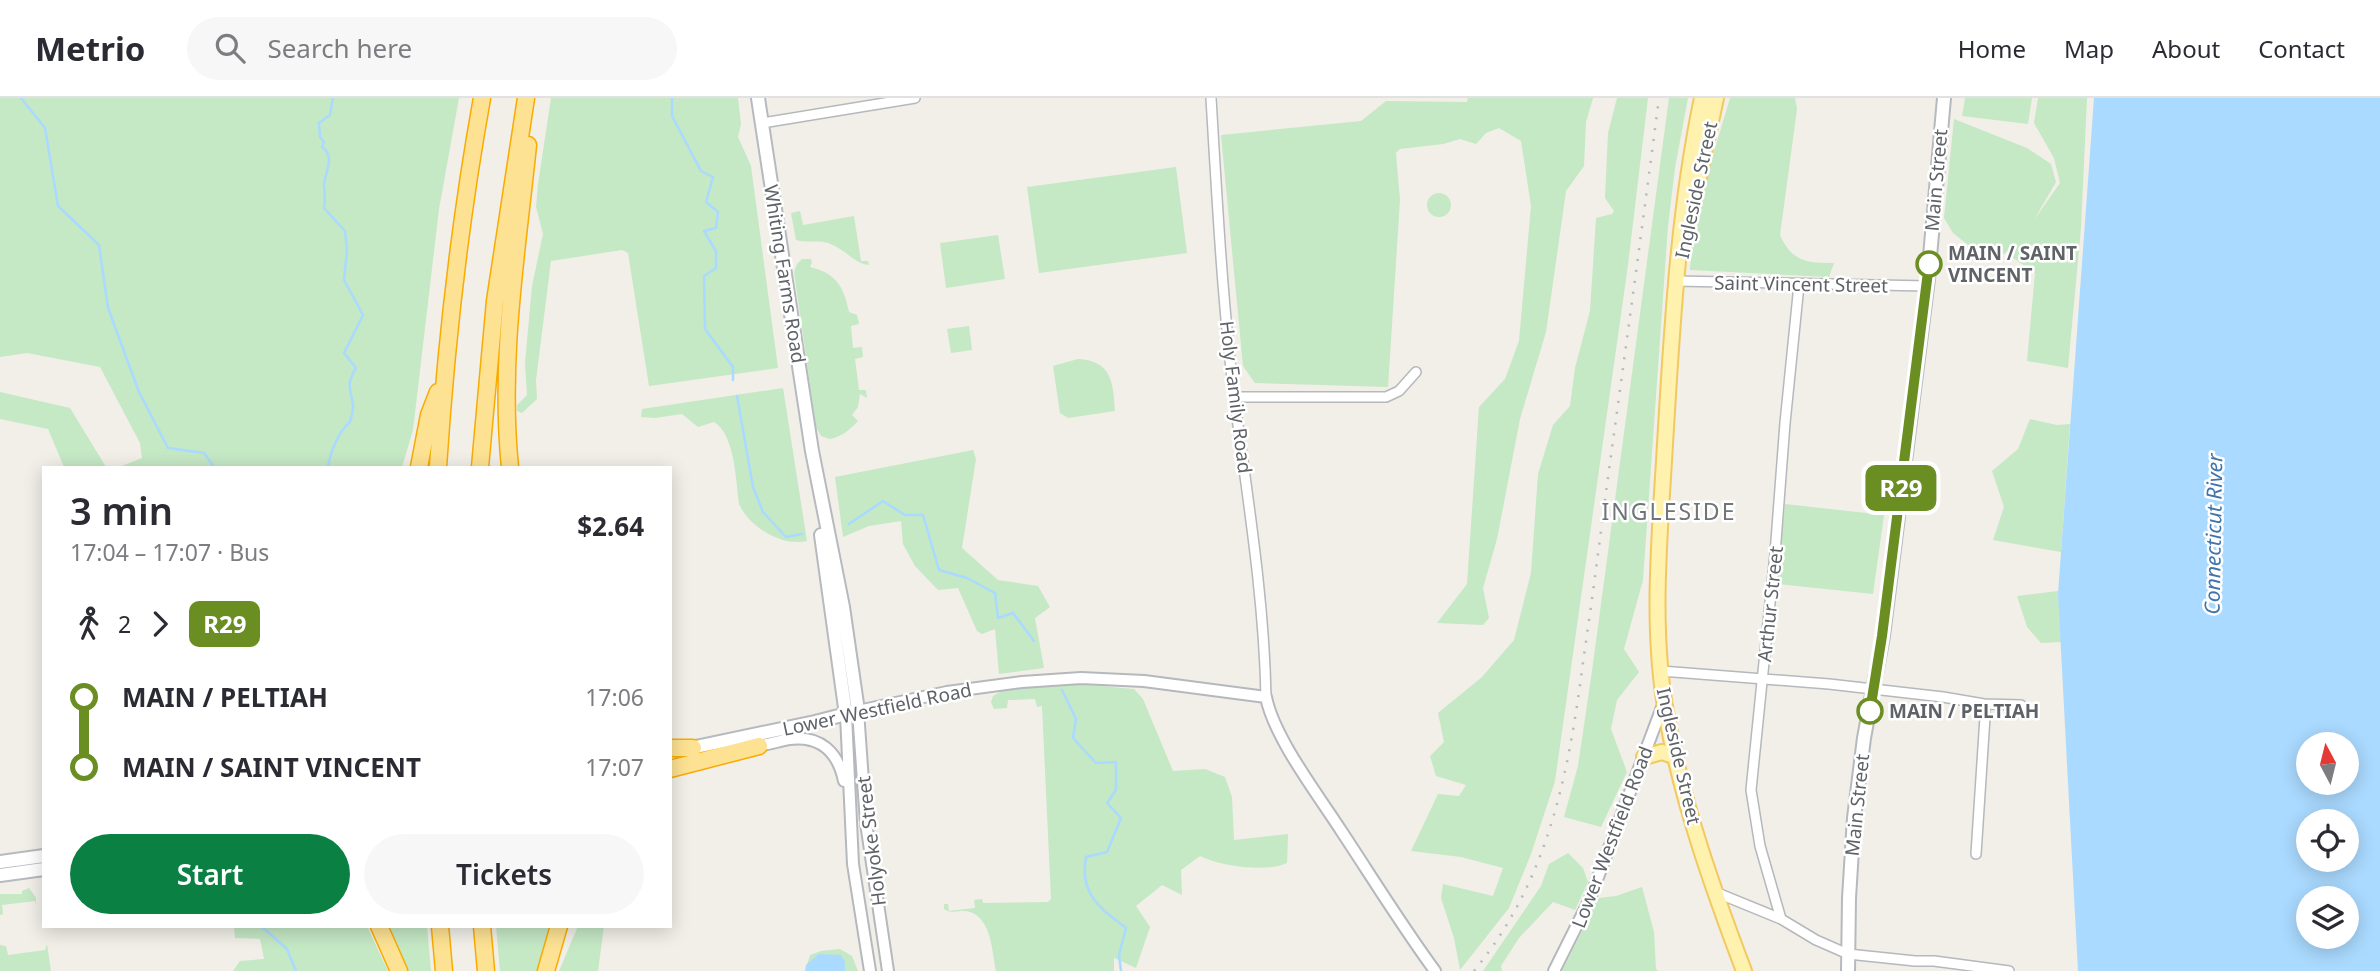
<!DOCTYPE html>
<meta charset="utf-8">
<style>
:root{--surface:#fff;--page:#f7f7f7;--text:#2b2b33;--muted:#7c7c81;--line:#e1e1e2;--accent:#0b8043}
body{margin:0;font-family:"Noto Sans",sans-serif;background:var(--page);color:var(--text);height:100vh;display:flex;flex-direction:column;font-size:26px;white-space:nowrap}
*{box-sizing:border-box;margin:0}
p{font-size:23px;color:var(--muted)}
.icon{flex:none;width:38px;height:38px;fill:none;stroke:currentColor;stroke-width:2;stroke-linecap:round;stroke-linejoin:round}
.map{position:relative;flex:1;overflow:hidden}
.side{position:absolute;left:42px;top:368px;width:630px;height:462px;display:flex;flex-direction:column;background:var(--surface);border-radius:0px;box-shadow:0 4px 18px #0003}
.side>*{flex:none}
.badge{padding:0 14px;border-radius:10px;font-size:24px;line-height:46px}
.needle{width:46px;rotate:353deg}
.controls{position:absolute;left:2296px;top:634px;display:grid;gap:14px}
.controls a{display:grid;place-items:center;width:63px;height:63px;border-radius:50%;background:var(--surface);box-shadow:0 4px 18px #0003;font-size:35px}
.map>.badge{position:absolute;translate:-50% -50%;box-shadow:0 0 0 4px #fff}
.legs{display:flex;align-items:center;gap:10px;height:77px;padding:0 28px;font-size:23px}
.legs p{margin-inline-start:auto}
.summary{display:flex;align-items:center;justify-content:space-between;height:119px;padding:0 28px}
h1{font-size:38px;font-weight:600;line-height:52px}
.button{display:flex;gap:14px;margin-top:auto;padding:14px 28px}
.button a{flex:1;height:80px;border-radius:42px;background:var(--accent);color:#fff;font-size:28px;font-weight:600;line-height:80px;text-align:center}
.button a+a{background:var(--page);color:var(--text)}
ul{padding:0 28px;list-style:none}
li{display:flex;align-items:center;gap:24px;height:70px;font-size:26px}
li i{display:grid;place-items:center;width:10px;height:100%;margin:0 9px;background:currentColor}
li i::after{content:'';width:18px;height:18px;margin:-9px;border:5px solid;border-radius:50%;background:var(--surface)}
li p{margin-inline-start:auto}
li:first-child i{background:linear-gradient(#0000 50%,currentColor 0)}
li:last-child i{background:linear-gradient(currentColor 50%,#0000 0)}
header{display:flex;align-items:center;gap:42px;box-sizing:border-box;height:98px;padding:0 35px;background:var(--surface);border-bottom:2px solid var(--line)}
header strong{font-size:33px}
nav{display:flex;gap:38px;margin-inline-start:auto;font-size:24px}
.search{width:490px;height:63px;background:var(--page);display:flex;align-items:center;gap:18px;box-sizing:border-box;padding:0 24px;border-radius:38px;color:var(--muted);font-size:26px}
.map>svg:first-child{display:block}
</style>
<header>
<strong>Metrio</strong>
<div class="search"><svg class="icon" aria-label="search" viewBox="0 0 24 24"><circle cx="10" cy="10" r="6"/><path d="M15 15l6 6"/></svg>Search here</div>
<nav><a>Home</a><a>Map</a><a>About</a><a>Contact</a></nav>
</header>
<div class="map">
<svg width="2380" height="873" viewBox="0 0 2380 873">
<rect width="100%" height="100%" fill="#f1efe8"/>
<path fill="#c5e8c5" d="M0,0h459l-20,111 -26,221 -11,37h-283l23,-9 -2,-15 -40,-76 -73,-14 -27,4z
M551,0h187l3,26 -3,13 13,29 27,202 -129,18 -21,-133 -6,-3 -71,11 -15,119 1,19 -15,14 -5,-2v-6l10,-10 -2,-32 7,-77 11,-52 -7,-27 2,-23z
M1468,0h125l-7,24 -2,44 -18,25 -20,141 -26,87 -23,120 -14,49 6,30 -6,7 -46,-2 30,-39 12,-177 26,-28 14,-38 12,-135 -10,-65 -22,-13 -13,5 -10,11 -16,-5 -17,5 -43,5 -4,4 4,47 -12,187 -133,-4 -12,-17 -22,-231 140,-14 25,-20 81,1z
M1617,0h31l-20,167 -73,516 -24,73 -22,54 -49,62 -6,-32 -13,-40 2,-14 50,12 10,-28 -42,-11 -50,-6 27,-57 21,2 7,-11 -30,-9 -6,-20 14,-14 -6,-29 44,-36 32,-37 17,-67 7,-99 15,-49 17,-19 5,-38 15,-57 6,-93 16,-4 2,-3 -9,-13 3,-65z
M1669,0h19l-13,70 -7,58 -25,354 -19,69 15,23 -22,28 -6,29 16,43 -26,55 -37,-10 14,-51 14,-95z
M1730,0h65l2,11 -17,126c12,27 27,28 54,28l-5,14 -139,-7 3,-36 12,-52z
M1965,0h67l-4,26 -66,-8z
M2038,0h49l-6,130 -13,140 -41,-7 8,-88 -26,-18 6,-10 -11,9 -36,-9 -15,-12 -9,-15 10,-99 73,29 24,16 5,18 -22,38 26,-37 -6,-25 -20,-35z
M1176,69l11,86 -148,20 -12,-86z
M1427 107a12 12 0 1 1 24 0a12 12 0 1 1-24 0Z
M800,113l3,14 51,-9 7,45h7l1,4c-13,-1 -22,-13 -34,-19 -15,-8 -26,-2 -39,-6l-5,-27z
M998,137l7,44 -59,9 -6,-45z
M802,161h9l1,3 -2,5c26,6 34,20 39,45l8,3 2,9 -8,2 2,22 9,-1 1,10 -8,2 4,31h7l1,8 -7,-4 -2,13 -6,8 6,6c-8,9 -17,16 -28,18l-9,-3 -5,-9 -22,-155 3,-8z
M969,228l3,24 -21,3 -4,-24z
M1078,261c34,2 35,23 37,52l-47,7 -8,-5 -7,-47z
M783,290l24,153c-25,6 -58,-14 -68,-37 -3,-22 -4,-70 -25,-82l-16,5 -16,-13 -27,4 -14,-1 1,-8z
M0,294l70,16 36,59h-42l-16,-38 -48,-10z
M2030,321l27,6 13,-1 -9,128 -68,-12 11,-33 -12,-36 26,-22z
M973,352l3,9 -14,89 36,32 40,6 12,21 -15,11 9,50 -45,6 -4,-45 -13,5 -5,-3 -19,-43 -20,2 -23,-24 -12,-22 -2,-23 -32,5 -26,11 -8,-60z
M1785,406l99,11 -11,79 -96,-10z
M2058,493l3,51 -20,1 -14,-16 -10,-31z
M1069,585l65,6 9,10 30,72 32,-2 20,8 7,20 2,43 54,-6 -1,29c-21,10 -66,3 -87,-7l-19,14 1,25 -20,-10 -26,21 14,21 -14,41 -22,-10v13h-118c-4,-18 -4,-52 -26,-59 -9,-3 -18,3 -26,-3v-5h4l1,7 26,-3 -1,-8 8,-1 1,4 65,-1 3,-3 -9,-193 -5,1 -2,-8 -27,1 -1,8 -13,1 -3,-7 2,-6 11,-6z
M1568,755l15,15 5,14 -13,28 -22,-8 -34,36 -18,28 1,5h-19l58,-85 8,-22z
M1642,789l12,45 2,37 2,2h-96l37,-73 17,-2z
M29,790l7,10v7l-1,-4 -33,4 1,9 -3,1v-21h22v-3z
M234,828h133l21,45h-155l7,-10 24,-2 -4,-20 -25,-1z
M384,828h43l4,45h-28z
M496,828h56l-12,45h-40z
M578,828h26l-6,45h-39z
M47,846l4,27h-51v-26l6,1 2,9 37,-5z
M840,851l12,7 6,15h-53l5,-16 11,-4z"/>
<path fill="#aadaff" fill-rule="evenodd" d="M2094,0h286v873h-302l-20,-377zM2308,646h39v38h-39zM2308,723h39v38h-39zM2308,800h39v38h-39z
M819,856l22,1 4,7v9h-40l1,-6z"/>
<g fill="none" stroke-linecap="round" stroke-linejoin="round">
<path stroke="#aadaff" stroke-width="2.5" d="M21,0l24,30 13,78 41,39 9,63 31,84 29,56 36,5 10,14
M672,0v18l29,55 12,6 -7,25 12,10 -2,16 -12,3 12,20v17l-12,8 1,53 28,38v13
M737,298l16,91 10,25 23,25 16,-3
M328,369c2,-14 10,-35 22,-45 1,-5 4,-13 3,-18 -3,-17 -7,-19 3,-36l-12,-15 19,-38 -19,-35 3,-29 -2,-20 -21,-23c2,-8 0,-15 0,-23 1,-14 12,-28 -2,-38l2,-5 -4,-5 -1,-14 11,-8 3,-17
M849,426l34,-23 22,14h18l16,55 28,8 28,15 3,25 15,-5 21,28
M1062,592l14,29 -3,19 23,25 20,-1v28l-9,13 14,15 -14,34 -21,5c-7,37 14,51 40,71l-7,27 2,16
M261,828l26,23 9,22"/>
<g stroke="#b5b8bc" stroke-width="12">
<path id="minor" d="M1211,0c6,99 11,199 23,297 13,100 30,200 32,302
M762,25l153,-25
M1675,183l252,5
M1235,299h151l13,-6 17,-19
M1661,573l168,13 114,13 41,7 37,1
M1976,756l9,-137 -1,-13
M1715,794l66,27 35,21 32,14 67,7h19l75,10
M1781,821l-21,-73 -9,-56 24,-236 10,-131 14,-138"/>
</g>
<g stroke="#b5b8bc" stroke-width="14">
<path id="tertiary" d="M846,617l7,149 17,107
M755,647c12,1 22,-4 34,-6 31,-4 49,13 55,42
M888,873l-22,-148 -8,-112 89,-19 75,-10 59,-4 63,3 122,16c8,41 53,99 76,135 31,47 60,94 93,139
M1554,873l35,-70 75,-199"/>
</g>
<g stroke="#b6babf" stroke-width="16">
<path id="secondary" d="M821,437l25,180
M686,651l129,-27 43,-11 -15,-104 -31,-156 -54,-353
M0,764l44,-6
M0,777l44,-6
M1848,873l1,-73 5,-80 10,-80 19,-102 45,-357 16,-181"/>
</g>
<g stroke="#f2c960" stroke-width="18">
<path id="primary" d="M1702,0c-24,114 -30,230 -37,346 -5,91 -15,184 2,274 16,87 46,171 77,253
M1690,120l26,-120
M1644,659l18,-5 14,5"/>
</g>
<g stroke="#f9ab00" stroke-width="19">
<path id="motorway" d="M419,369l10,-52 9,-23
M438,369c8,-123 22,-247 44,-369
M480,369l15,-166 31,-203
M510,369c-11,-107 7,-215 18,-322
M670,650h23
M670,671l89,-23
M379,828l20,45
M440,828l4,45
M482,828l4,45
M546,873l13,-45"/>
</g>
<use href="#minor" stroke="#fff" stroke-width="9"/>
<use href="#tertiary" stroke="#fff" stroke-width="10"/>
<use href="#secondary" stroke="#fff" stroke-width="12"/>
<use href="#primary" stroke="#fff2af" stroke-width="14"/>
<use href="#motorway" stroke="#fde293" stroke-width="16"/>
<path stroke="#b6b7b8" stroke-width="2.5" stroke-dasharray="2 9" stroke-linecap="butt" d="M1474,873c76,-93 95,-200 110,-316 8,-54 15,-108 22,-163 18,-131 36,-263 53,-394"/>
</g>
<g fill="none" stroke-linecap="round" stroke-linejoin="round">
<g stroke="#fff" stroke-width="16">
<path id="line-1" d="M1870,613l12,-75 47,-372"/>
</g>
<use href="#line-1" stroke="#6b8e23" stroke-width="10"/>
</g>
<g fill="#fff" stroke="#6b8e23" stroke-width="3.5">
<circle cx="1929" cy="166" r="12"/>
<circle cx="1870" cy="613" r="12"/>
</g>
<g text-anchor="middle" stroke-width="5" stroke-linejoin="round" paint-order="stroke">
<g font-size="19" fill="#5f6368" stroke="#fff">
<text transform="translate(1936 82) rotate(-85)" y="7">Main Street</text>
<text transform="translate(1696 92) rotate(-78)" y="7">Ingleside Street</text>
<text transform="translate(785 176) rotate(81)" y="7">Whiting Farms Road</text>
<text transform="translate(1801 186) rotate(1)" y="7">Saint Vincent Street</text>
<text transform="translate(1236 299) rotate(83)" y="7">Holy Family Road</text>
<text transform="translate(1770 506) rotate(-84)" y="7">Arthur Street</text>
<text transform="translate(877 611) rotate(-12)" y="7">Lower Westfield Road</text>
<text transform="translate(1679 658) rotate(77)" y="7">Ingleside Street</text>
<text transform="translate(1857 707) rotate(-84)" y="7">Main Street</text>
<text transform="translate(1612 739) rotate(-69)" y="7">Lower Westfield Road</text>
<text transform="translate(871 743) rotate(-97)" y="7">Holyoke Street</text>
</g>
<g font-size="19" font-weight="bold" fill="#5f6368" stroke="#fff" text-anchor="start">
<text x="1948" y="162">MAIN / SAINT<tspan x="1948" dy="22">VINCENT</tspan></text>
<text x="1889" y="620">MAIN / PELTIAH</text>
</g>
<g font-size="21" font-style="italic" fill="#4174aa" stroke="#fff">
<text transform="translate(2214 436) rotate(-89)" y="7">Connecticut River</text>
</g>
<g font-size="23" letter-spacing="2" fill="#70757a" stroke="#fff">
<text x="1669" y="422">INGLESIDE</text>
</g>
</g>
</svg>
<div class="controls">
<a><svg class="needle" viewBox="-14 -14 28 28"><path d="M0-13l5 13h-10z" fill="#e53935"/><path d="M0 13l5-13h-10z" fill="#7c7c81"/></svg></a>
<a><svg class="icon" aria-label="locate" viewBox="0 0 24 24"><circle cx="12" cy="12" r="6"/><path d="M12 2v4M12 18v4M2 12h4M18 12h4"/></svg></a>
<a><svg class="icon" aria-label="layers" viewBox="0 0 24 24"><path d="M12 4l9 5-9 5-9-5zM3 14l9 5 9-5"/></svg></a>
</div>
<b class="badge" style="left:1901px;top:390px;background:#6b8e23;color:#fff">R29</b>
<section class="side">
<div class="summary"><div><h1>3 min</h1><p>17:04 – 17:07 · Bus</p></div><b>$2.64</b></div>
<div class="legs"><svg class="icon" aria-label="walk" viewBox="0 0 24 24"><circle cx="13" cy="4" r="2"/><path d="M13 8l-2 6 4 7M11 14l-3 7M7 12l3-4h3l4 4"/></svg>2<svg class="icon" aria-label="forward" viewBox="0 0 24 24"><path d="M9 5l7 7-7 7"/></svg><b class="badge" style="background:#6b8e23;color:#fff">R29</b></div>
<ul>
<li><i style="color:#6b8e23"></i><b>MAIN / PELTIAH</b><p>17:06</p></li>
<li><i style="color:#6b8e23"></i><b>MAIN / SAINT VINCENT</b><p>17:07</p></li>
</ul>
<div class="button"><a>Start</a><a>Tickets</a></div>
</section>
</div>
